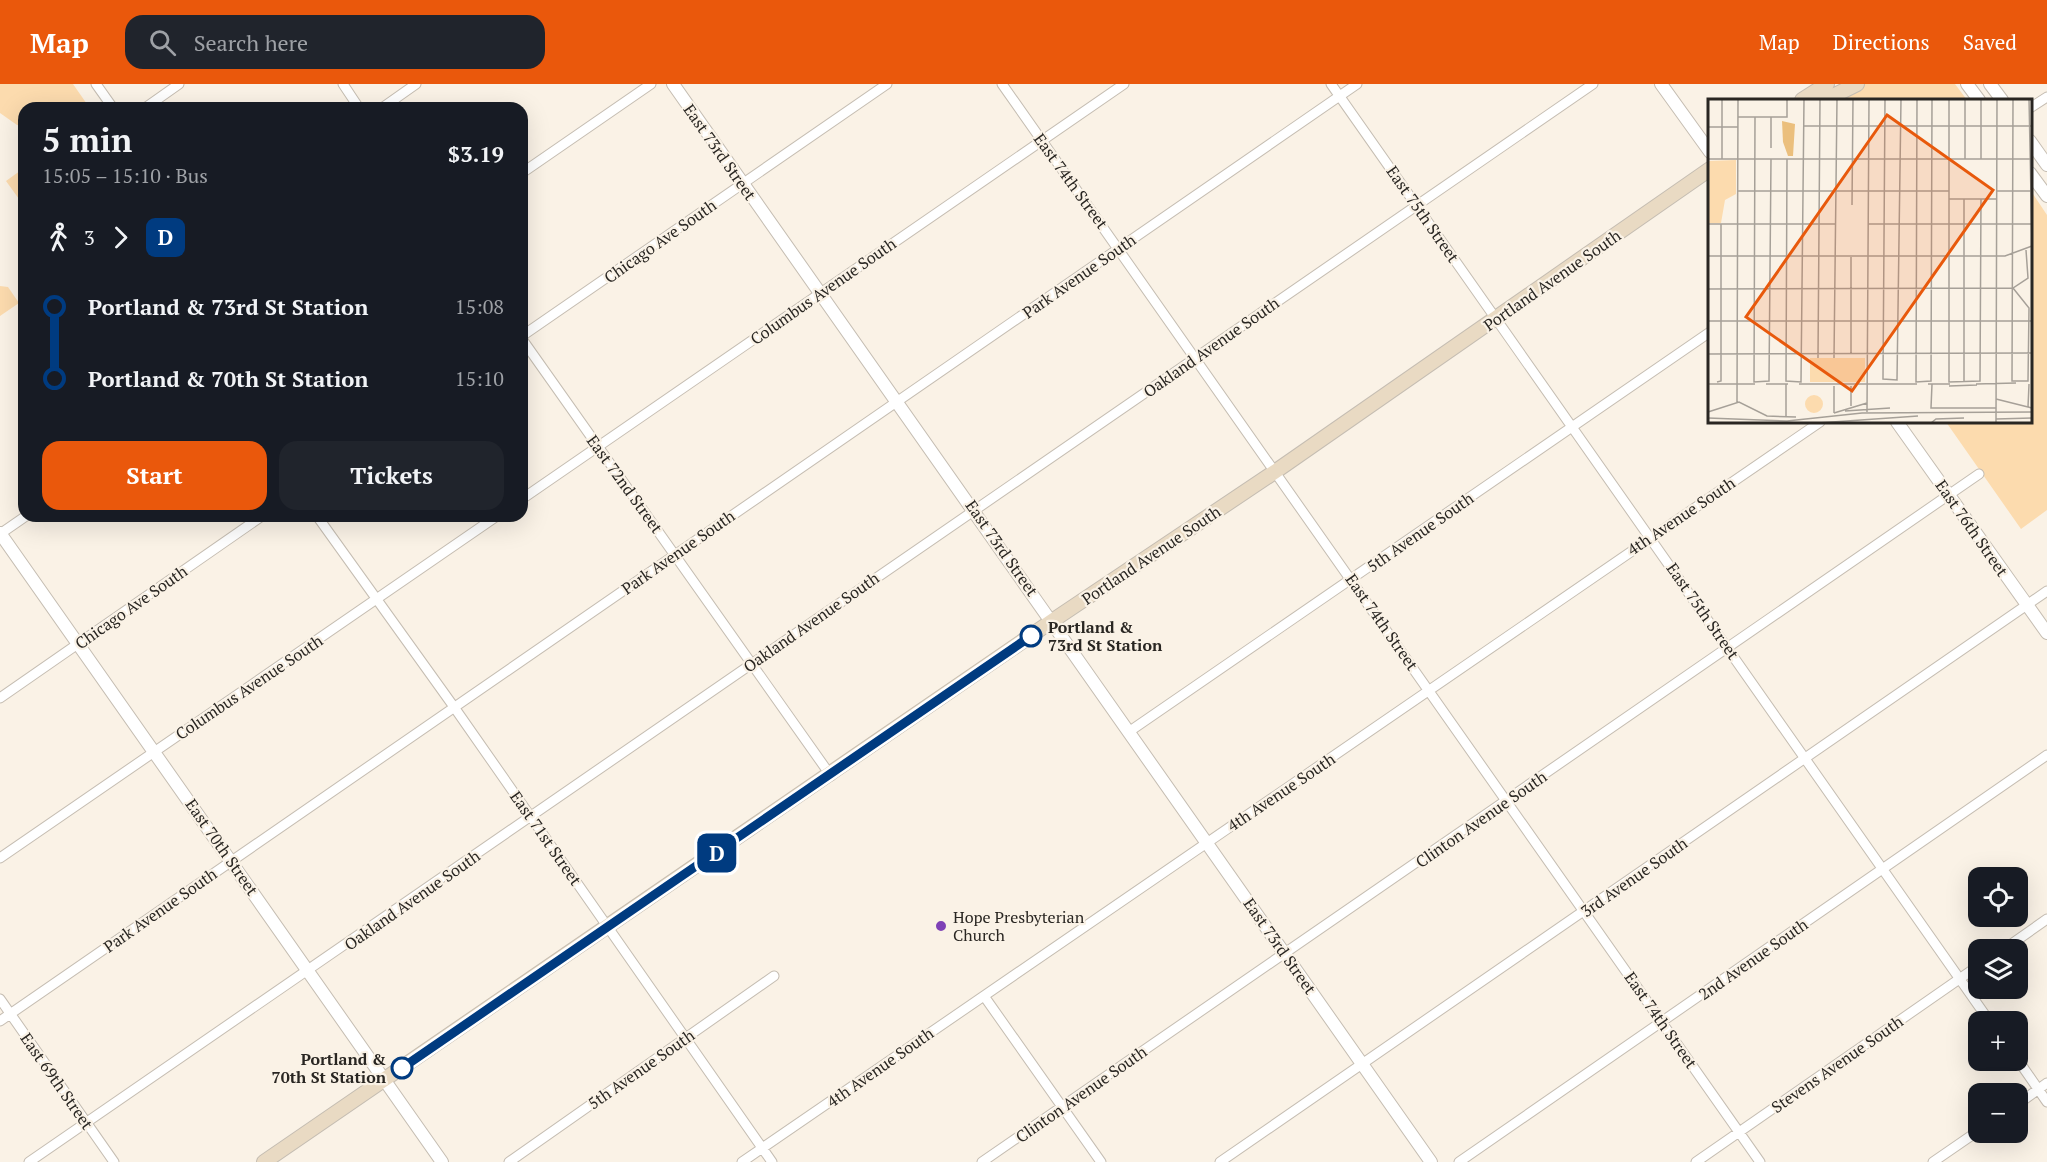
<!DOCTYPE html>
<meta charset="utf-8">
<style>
:root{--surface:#171b24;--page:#20242c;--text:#f1f3f6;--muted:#9ea1a6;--accent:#ea580c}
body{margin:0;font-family:"PT Serif",serif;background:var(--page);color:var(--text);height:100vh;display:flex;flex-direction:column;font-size:22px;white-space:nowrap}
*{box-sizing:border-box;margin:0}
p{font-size:20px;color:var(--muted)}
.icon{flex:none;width:33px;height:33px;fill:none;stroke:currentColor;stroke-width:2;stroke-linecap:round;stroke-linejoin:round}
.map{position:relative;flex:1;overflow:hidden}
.side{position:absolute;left:18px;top:18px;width:510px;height:420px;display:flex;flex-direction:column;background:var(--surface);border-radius:18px;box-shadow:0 6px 24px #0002}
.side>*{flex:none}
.badge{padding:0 12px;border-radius:9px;font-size:21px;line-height:39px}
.controls{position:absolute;left:1968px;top:783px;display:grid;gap:12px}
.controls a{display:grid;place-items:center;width:60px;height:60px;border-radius:12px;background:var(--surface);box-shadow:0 6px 24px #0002;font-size:30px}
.map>.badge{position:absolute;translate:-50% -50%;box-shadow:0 0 0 3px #fff}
.legs{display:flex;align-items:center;gap:9px;height:66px;padding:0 24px;font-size:20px}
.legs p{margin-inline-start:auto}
.headline{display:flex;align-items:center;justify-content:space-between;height:102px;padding:0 24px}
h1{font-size:33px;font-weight:800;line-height:45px}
.cta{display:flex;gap:12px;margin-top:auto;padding:12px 24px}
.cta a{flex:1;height:69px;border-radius:18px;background:var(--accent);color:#fff;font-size:24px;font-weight:800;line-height:69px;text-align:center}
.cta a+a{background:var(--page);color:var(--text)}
ul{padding:0 24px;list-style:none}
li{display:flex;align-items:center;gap:21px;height:72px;font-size:22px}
li i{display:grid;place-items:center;width:9px;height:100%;margin:0 8px;background:currentColor}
li i::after{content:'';width:15px;height:15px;margin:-8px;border:4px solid;border-radius:50%;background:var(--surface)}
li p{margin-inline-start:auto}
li:first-child i{background:linear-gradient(#0000 50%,currentColor 0)}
li:last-child i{background:linear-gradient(currentColor 50%,#0000 0)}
header{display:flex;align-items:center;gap:36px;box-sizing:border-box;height:84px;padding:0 30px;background:var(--accent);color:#fff}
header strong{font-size:28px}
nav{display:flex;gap:33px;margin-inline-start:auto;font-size:21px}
.search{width:420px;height:54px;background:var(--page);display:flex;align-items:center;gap:15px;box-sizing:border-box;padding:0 21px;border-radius:18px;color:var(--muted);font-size:22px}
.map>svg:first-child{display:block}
</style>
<header>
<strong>Map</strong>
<div class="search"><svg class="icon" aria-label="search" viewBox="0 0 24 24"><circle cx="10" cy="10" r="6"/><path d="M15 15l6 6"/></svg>Search here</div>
<nav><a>Map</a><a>Directions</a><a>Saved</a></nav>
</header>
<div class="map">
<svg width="2047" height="1078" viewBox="0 0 2047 1078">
<rect width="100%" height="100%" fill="#faf2e6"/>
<path fill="#fcdbae" d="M0,0h73l16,23 -65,1v18l-7,-1 -17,-12z
M1854,0h101l12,16h-137z
M24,84v38l-18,-25z
M2031,107l16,24v295l-26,19 -75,-107h84z
M0,202l8,1 11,16 -19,13z"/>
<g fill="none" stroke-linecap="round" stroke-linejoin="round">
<g stroke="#c5bdb2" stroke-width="11">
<path id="minor" d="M96,0l17,24
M343,0l16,24
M1002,0l758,1078
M1331,0l659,938
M145,24l34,-24
M382,24l34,-24
M2030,24l17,-11
M522,89l129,-89
M522,252l365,-252
M522,255l309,437
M522,415l602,-415
M317,432l137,191 318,455
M0,450l26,-18
M0,614l262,-182
M1130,647l580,-399
M0,774l497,-342
M2003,866l44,-31
M984,912l117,166
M0,915l114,163
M0,937l1357,-937
M2018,976l29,42
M2018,1020l29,-21
M29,1078l1564,-1078
M509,1078l265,-186
M742,1078l1078,-740
M982,1078l997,-688
M1220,1078l827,-571
M1459,1078l588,-407
M1696,1078l282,-196
M1933,1078l45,-31"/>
</g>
<g stroke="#c5bdb2" stroke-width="14">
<path id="tertiary" d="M673,0l758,1078
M1661,0l49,68
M1967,0l12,16
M1990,0l12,16
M2030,57l17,24
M2030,89l17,23
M1897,338l150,211
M0,449l442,629"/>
</g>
<g stroke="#c5bdb2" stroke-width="16">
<path id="secondary" d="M1802,16l25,-16
M1825,16l32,-16
M264,1078l788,-541 224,-150 434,-302"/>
</g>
<use href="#minor" stroke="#fff" stroke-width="9"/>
<use href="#tertiary" stroke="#fff" stroke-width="12"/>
<use href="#secondary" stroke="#e9dac3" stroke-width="14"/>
</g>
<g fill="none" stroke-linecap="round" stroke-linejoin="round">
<g stroke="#fff" stroke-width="14">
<path id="line-1" d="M402,984l629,-432"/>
</g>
<use href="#line-1" stroke="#003b80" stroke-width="9"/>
</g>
<g fill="#fff" stroke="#003b80" stroke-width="3">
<circle cx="1031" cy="552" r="10"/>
<circle cx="402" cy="984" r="10"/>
</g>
<circle fill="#7e41b6" stroke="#faf2e6" stroke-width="2" cx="941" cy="842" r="6"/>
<g text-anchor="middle" stroke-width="4.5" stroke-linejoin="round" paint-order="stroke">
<g font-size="16" fill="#292622" stroke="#faf2e6">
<text transform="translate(720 68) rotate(55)" y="6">East 73rd Street</text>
<text transform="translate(1071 97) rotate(54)" y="6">East 74th Street</text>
<text transform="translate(1423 130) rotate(55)" y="6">East 75th Street</text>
<text transform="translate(660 157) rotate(-35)" y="6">Chicago Ave South</text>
<text transform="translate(1079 192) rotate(-35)" y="6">Park Avenue South</text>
<text transform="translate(1552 196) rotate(-35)" y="6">Portland Avenue South</text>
<text transform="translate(823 207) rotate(-35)" y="6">Columbus Avenue South</text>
<text transform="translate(1211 263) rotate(-35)" y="6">Oakland Avenue South</text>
<text transform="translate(625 400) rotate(54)" y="6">East 72nd Street</text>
<text transform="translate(1681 432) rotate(-34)" y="6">4th Avenue South</text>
<text transform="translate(1972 444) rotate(55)" y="6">East 76th Street</text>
<text transform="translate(1420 448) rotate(-35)" y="6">5th Avenue South</text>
<text transform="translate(1002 464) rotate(55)" y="6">East 73rd Street</text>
<text transform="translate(678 468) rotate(-35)" y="6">Park Avenue South</text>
<text transform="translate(1151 471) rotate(-34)" y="6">Portland Avenue South</text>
<text transform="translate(131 523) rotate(-35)" y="6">Chicago Ave South</text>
<text transform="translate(1703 527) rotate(55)" y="6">East 75th Street</text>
<text transform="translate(811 538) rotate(-35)" y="6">Oakland Avenue South</text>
<text transform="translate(1382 538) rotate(55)" y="6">East 74th Street</text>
<text transform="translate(249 603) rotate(-34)" y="6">Columbus Avenue South</text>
<text transform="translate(1281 708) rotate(-34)" y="6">4th Avenue South</text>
<text transform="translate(1481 735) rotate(-35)" y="6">Clinton Avenue South</text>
<text transform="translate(546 754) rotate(55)" y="6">East 71st Street</text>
<text transform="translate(222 763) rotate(55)" y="6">East 70th Street</text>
<text transform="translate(1634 793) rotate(-35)" y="6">3rd Avenue South</text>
<text transform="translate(412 816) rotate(-35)" y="6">Oakland Avenue South</text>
<text transform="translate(160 826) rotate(-35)" y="6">Park Avenue South</text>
<text transform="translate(1280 862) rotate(55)" y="6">East 73rd Street</text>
<text transform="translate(1753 875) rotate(-35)" y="6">2nd Avenue South</text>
<text transform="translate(1661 936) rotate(55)" y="6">East 74th Street</text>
<text transform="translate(1837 980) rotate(-35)" y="6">Stevens Avenue South</text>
<text transform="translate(880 983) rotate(-35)" y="6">4th Avenue South</text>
<text transform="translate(641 985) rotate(-35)" y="6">5th Avenue South</text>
<text transform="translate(57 997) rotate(55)" y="6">East 69th Street</text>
<text transform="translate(1081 1010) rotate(-35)" y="6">Clinton Avenue South</text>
</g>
<g font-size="16" font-weight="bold" fill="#292622" stroke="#faf2e6" text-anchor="start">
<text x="1048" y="549">Portland &amp;<tspan x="1048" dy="18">73rd St Station</tspan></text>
<text x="386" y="981" text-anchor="end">Portland &amp;<tspan x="386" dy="18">70th St Station</tspan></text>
</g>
<g font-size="16" fill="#292622" stroke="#faf2e6" text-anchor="start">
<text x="953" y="839">Hope Presbyterian<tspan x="953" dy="18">Church</tspan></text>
</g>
</g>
<g transform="translate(1708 15)">
<rect width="324" height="324" fill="#faf2e6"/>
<path d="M28,61v34l-11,6 -4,23h-13v-62zM102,259h55v24h-55zM97 305a9 9 0 1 1 18 0a9 9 0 1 1-18 0Z" fill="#fcdbae"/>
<path d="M74,22l13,3 -2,32h-5l-5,-14z" fill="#ebbf7d"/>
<path fill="none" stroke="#a6a098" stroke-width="1.5" d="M177,0l-2,280 14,1 4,-281M209,0l-1,283 15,-1 1,-282M241,0v283l31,-1 1,-182M257,0v60M273,0v60M321,0l3,147M30,18h49v-18M47,18l-1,265 15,-1 2,-222M63,18v31M96,27h228M0,28h30M0,60h324M14,60v-60M79,60l-1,222 15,1 3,-283M30,92h211M289,92h35M241,100h48M144,106l1,-106M0,125h127M160,125h164M0,157h297l27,-10M305,189l16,20 -1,73h-16l1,-282M0,190l305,-1 15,-10 -2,-28M0,222h324M0,255l324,-1M143,255v-97M110,259l2,-259M126,259l3,-259M9,283l4,-1v-157M256,283v-183M0,285h47M58,285h22M91,285h118M220,285h22M224,285l-1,24h65M268,285l40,-1M126,287v27M241,287l28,-1M288,300l36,9M29,303l1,-303M143,307v-20M320,308l1,-23M137,312l45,-3M0,313l31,-10 28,14 29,1M159,313l2,-313M126,314l33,-10M78,318v-33M0,319l79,3 75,-8 170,-1M288,320l36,-1M110,324l100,-7M223,324l5,-4 28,-1M288,324l1,-324"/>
<path fill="#e8590c" fill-opacity="0.15" stroke="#e8590c" stroke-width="3" d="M179,16l106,75 -141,201 -106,-74z"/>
<rect width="324" height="324" fill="none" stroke="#292622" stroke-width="3"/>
</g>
</svg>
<div class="controls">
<a><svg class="icon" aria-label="locate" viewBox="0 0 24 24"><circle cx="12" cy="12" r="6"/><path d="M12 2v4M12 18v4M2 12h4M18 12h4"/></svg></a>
<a><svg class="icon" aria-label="layers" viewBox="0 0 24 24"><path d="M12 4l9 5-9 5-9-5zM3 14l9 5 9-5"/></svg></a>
<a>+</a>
<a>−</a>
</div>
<b class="badge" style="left:717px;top:769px;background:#003b80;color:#fff">D</b>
<section class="side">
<div class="headline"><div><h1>5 min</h1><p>15:05 – 15:10 · Bus</p></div><b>$3.19</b></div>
<div class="legs"><svg class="icon" aria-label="walk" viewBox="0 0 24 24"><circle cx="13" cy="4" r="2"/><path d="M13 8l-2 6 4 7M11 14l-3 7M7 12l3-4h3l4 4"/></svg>3<svg class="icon" aria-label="forward" viewBox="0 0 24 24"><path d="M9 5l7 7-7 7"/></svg><b class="badge" style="background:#003b80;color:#fff">D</b></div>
<ul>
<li><i style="color:#003b80"></i><b>Portland &amp; 73rd St Station</b><p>15:08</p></li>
<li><i style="color:#003b80"></i><b>Portland &amp; 70th St Station</b><p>15:10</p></li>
</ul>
<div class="cta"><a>Start</a><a>Tickets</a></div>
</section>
</div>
